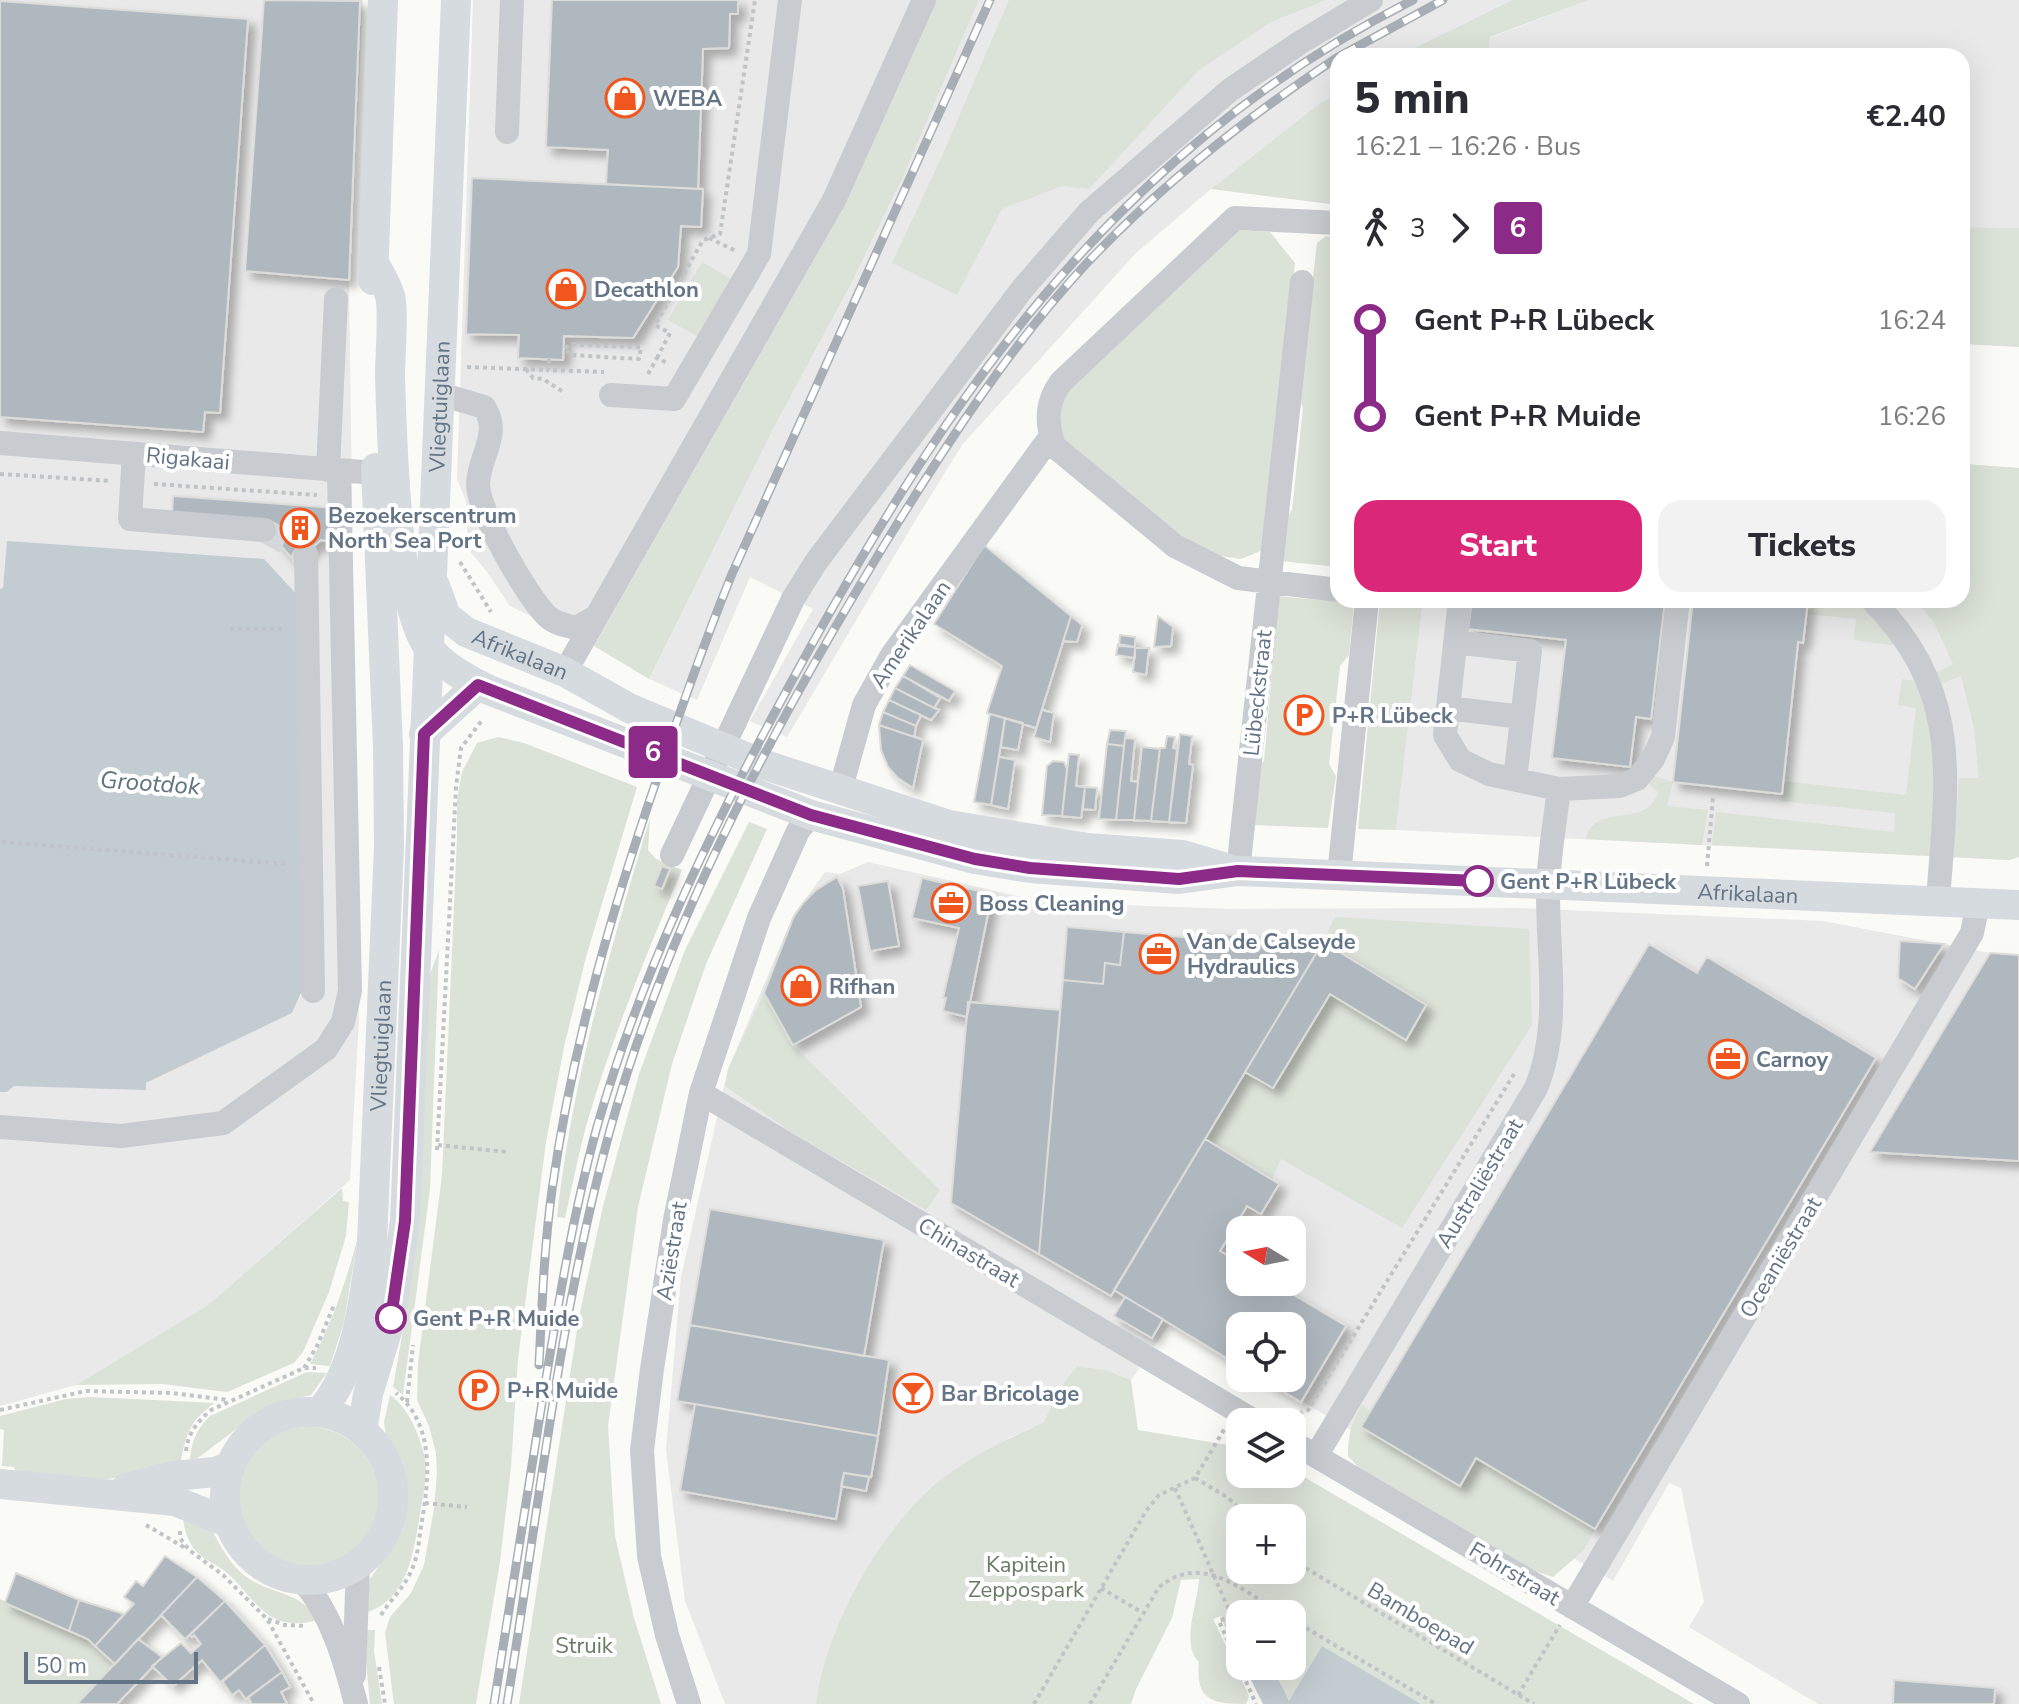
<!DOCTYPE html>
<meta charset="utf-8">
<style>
:root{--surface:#fff;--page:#f2f2f3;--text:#2b2b33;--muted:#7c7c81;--accent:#db2777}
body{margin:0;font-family:"Nunito Sans",sans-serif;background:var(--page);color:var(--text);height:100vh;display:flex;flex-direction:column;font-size:30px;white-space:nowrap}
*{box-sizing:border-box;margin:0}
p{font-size:26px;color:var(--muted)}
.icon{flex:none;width:44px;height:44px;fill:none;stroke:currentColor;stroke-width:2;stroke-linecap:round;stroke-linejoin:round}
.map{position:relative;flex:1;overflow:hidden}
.sheet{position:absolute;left:1330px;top:48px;width:640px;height:560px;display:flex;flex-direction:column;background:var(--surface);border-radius:24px;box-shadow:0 8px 32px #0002}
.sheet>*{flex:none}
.badge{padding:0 16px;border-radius:6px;font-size:28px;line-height:52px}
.needle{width:52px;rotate:280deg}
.buttons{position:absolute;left:1226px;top:1216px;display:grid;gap:16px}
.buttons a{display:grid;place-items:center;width:80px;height:80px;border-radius:16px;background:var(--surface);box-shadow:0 8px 32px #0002;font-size:40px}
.scale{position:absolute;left:24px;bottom:20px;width:174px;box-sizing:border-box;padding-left:8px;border:4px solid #627485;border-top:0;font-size:22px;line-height:28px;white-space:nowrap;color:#627485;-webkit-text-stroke:6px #fff;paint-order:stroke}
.map>.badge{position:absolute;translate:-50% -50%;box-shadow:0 0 0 4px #fff}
.legs{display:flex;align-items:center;gap:12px;height:88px;padding:0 24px;font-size:26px}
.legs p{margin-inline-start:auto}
.overview{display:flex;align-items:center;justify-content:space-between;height:136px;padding:0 24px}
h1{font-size:44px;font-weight:800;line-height:60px}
.button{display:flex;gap:16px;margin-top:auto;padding:16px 24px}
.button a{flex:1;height:92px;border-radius:24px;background:var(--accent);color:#fff;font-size:32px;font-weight:800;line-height:92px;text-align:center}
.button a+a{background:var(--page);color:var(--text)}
ul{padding:0 24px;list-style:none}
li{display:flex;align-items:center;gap:28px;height:96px;font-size:30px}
li i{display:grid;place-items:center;width:12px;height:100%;margin:0 10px;background:currentColor}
li i::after{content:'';width:20px;height:20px;margin:-10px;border:6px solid;border-radius:50%;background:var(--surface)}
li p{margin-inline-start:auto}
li:first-child i{background:linear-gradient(#0000 50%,currentColor 0)}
li:last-child i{background:linear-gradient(currentColor 50%,#0000 0)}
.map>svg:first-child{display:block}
</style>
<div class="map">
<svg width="2019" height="1704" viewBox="0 0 2019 1704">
<defs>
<filter id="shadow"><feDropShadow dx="7" dy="7" stdDeviation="4" flood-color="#0004"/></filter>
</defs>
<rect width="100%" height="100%" fill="#fafaf7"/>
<path fill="#e8e9e8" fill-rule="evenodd" d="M0,0h363l-14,280 10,740 -9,160 -142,125 -132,80 -76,21v-314h7l7,-6 132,-3 146,-70 12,-25 -297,-446 -4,47h-3z
M473,0h463l-99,219 -243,427 -84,-40 -23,-34 -19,-23 -2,-48 -9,-22z
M979,0h533l-114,56h-60v36l-22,14 -105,83 -75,64 -174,192 -47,76 -128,216 -37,-16 63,-112 -63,-32 -53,123 -48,-21 123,-248 79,-147 52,-107z
M1589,0h430v228l-57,-1v-171h-475l2,-18z
M1962,464l57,4v389l-10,3 -613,-30 27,-230h539z
M868,862l175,40 187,7 288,-1 305,13 167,32 29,2v749h-201l-129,-77 15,-25 -23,-114 -12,-5 -56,98 -352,-203h31v-52h-52v40l-71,-41 -38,55 -23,-9 -51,22 -13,29 -35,16 -76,48 -40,44 -31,49 -27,53 -19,72h-91l-40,-103 -19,-151 15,-173 47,-208 65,-153 32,-44 15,2zM1240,1230h52v52h-52z"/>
<path fill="#dbe2d8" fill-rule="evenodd" d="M936,0h43l-76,177 -52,107 -79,147 -123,248 -55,-33 243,-427z
M1009,0h317l-55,22 -72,48 -110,119 -27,-3 -60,23 -45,86 -65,-32 51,-109z
M1512,0h77l-99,37 -3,19h-89z
M1338,92v113l-127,-16 105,-83z
M1962,227l57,1v119l-57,-3z
M1236,230l34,2 25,31 -32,287 -22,9 -40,-6 -140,-116 -3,-40z
M1326,236l12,2v329l-58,-6 6,-43 6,-8 11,-102 -4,-12 18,-153z
M702,262l29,17 -34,57 -29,-16z
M1962,464l57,4v389l-10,3 -56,-3 6,-79h20l-5,-50 -13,-52 -20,8 -4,-12 16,-8 -19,-42 -19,-22h47z
M1276,596l78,7 -5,52 -9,11 -11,98 7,12 -8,52 -78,-3 7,-59 7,-5 10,-112 -4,-7z
M1380,600h43l-27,230 -38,-1z
M1808,600h49l17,16 20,27 -2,2 -38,-5 2,-21 -50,-5z
M1902,679l14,2 18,60 2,45 -6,70 -218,-11 4,-33 178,20 1,-19 -114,-12 2,-20 123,14 10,-87 -18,-3z
M498,737l26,6 113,44 -51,170 -22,90 -18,95 -28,217 -7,108 -11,95 -24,142h-82l-9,-71 5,-16 21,-24 13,-28 10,-56 3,-36 -1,-20 -7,-27 -12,-26 1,-37 24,-188 15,-337v-38l5,-28 15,-29z
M1653,776l20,6 -6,24 41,4 -6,35 -116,-6c7,-30 38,-18 60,-30 6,-3 9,-11 13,-16l-11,-10z
M650,818l-2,32 8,9 26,11c-34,80 -68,163 -93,246 -10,34 -16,68 -24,102l-8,-1c15,-136 53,-268 93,-399z
M749,822l18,7 -61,135 -34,100 -34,143 -30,219 7,110 19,82 27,86h-142l60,-387 24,-111 36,-132 46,-124z
M1335,917l194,12 3,96 -130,203 -121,-69 -9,20 -67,-40 40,-67 28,16 57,-94 76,45 20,-34 -103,-63z
M439,950l-9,239 -27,206 -10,-8 14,-80 22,-330z
M764,993l29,52 147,145 -14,20 -132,-76 -69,-48 3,-17z
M342,1188l1,13 6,1 -3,34 -17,56 -26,60 -9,11 -67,29 -65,-8 -86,1 132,-80z
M358,1237l-14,85 -14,44 -20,-2c22,-41 36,-82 48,-127z
M1077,1366l31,5 23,9 7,50 102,17v27h52v-4l402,234h-273l-99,-57 -33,55 -17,-36h20v-52h-52v4l-16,7 25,72 -3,7c-34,0 -51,-4 -47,-42 -19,-18 -1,-59 0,-83l-18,1 -9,38 -36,71 -5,15h-315c9,-74 61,-168 117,-218 31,-27 74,-47 111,-64l13,-29zM1240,1518h52v52h-52z
M307,1372l20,1 -16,22 -38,10 -17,9 -66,50c1,-21 5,-33 20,-48z
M390,1395c19,13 30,41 35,63 3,17 -2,38 -5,55 -6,38 -12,89 -56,100l6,-34 27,-39 9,-38 -5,-35 -15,-31 -2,-14z
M91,1397l124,6c-26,17 -30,34 -35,64l-78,13 -86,-7 -2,-6 -12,-1 2,-36 -4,-1v-13l66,-17z
M1362,1405l8,6 -9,16 98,59 17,-28 119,71 -11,21 -31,27 -21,-7 -172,-101 -12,-13c0,-20 3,-34 14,-51z
M237 1498a71 71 0 1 1 142 0a71 71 0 1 1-142 0Z
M183,1517l29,13c9,17 17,33 33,46 26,19 55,14 73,44 -15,4 -28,5 -42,-1 -21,-10 -33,-33 -50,-47 -10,-8 -28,-15 -34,-26 -6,-10 -8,-18 -9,-29z
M0,1599l88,40 27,25 -38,40h-77z
M363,1630h12l-1,21 8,53h-12z"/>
<path fill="#c2ccd1" d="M7,541l257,18 35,38 3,394 -10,22 -146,70v7l-132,-4 -7,6h-7v-503l3,-1z
M1220,1616l4,9 16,-7v48h32l17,35 33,-55 99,58h-175l3,-8 -36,-77z"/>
<path fill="#fafaf7" d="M1220,1616l20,41v9h4l19,38h-17l3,-8 -36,-77z"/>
<path fill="#b0b8bf" stroke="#dcdcd9" stroke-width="2" filter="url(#shadow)" d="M264,0l96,1 -11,279 -104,-9z
M552,0h186v14h-8l-1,34 -26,1 -5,140 -92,-5 2,-34 -62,-3z
M0,1l248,18 -28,394 -15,-1 -2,20 -203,-15z
M472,178l231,11 -2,38 -20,-1 -3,41 -45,71 -69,-2 -1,24 -45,-2 1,-23 -53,-1z
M173,496l163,12 -3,34 -12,-2 -26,22 -34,-40 -89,-6z
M984,545l87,71 -35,112 -49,-15 15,-47 -68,-42z
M1472,600h193l-14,119 -15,-2 -6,50 -78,-9 14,-118 -98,-11z
M1693,600h115l-5,43 -5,-1 -16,152 -109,-12z
M1071,616l11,9 -5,17 -14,-1z
M1158,616l15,11 -2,19 -17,1z
M1120,635l15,2v10l-16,-1z
M1118,644l17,3v11l-19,-3z
M1135,648h14l-3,27 -13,-3z
M910,665l45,26 -6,10 -46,-25z
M903,676l37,22 -6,10 -39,-20z
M895,688l39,20 5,2 -8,10 -42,-20z
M889,700l32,15 -5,11 -33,-14z
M1042,710l12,3 -4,29 -16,-5z
M883,712l33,14 -2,11 -35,-12z
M990,714l15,4 -14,87 -17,-3z
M1005,718l18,5 -5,27 -17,-3z
M879,725l44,15 -10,48 -15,-10 -10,-11 -7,-17z
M1110,730l16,1 -2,15 -17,-2z
M1180,734l12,2 -3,28 4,1 -7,58 -17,-1z
M1167,736l8,1 -2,11 4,1 -8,73 -18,-1 9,-73h5z
M1125,738l10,1 -4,42 7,1 -4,38h-18z
M1107,744l17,2 -8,74 -17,-1z
M1142,747l18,2 -9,72 -17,-1z
M1069,754l10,1 -3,31 9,1 -4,31 -19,-2z
M999,757l16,3 -7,49 -17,-4z
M1053,761l11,1 3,7 -5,47 -20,-1 5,-49z
M1085,787l12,1 -2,22 -12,-1z
M662,866l8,3 -8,20 -8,-3z
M837,877l6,12 18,118 -68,38 -29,-52 30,-77 10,-14 12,-12z
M922,878l70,16 -25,123 -24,-6 3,-13h-3l16,-70 -47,-10z
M888,881l11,65 -29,5 -12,-65z
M1067,927l57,5 -4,33 -15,-2 -2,21 -40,-4z
M1124,932l82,7 1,-6 116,9 -212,354 -72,-42 24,-274 40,4 2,-21 15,2z
M1900,941l44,3 -29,45 -17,-11z
M1323,942l103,63 -20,35 -76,-46 -57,94 -28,-16z
M1649,944l48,29 10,-16 169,101 -281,471 -119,-71 -16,28 -99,-59z
M1990,953l29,2v206l-149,-9z
M968,1002l92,8 -21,244 -88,-51z
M1205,1139l74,45 -18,30 -14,-8 -27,45 20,12v19h32l74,44 -45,76 -40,-24h31v-52h-52v40l-126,-76z
M710,1209l174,31 -20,116 -174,-31z
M1125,1297l38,22 -11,19 -38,-22z
M690,1325l199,35 -11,76 -201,-35z
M695,1404l183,32 -7,41 -27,-4 -8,46 -156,-28z
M844,1473l25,4 -3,14 -25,-5z
M165,1556l32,21 -82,87 -20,-18 39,-42 -10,-7 12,-16 7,5z
M16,1573l63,27 -10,31 -64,-28z
M197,1577l28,24 -40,38 -24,-24z
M79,1600l45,14 -29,32 -7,-7 -19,-8z
M225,1601l40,44 -44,38 -19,-23 -29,26 -21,-20 29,-23 10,10 10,-9 -7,-9 -2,2 -2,-2z
M138,1639l24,18 -45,47h-40z
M265,1645l17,27 -36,27 -7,-9 -7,5 -10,-14z
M282,1672l8,15 -9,5 6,12h-35l-4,-7z
M1894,1680l101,8 -1,16h-101z"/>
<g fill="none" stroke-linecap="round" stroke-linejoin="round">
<path stroke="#d4d8da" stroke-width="24" stroke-dasharray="24 12" stroke-linecap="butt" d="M264,530l42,24"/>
<path stroke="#c1c4c6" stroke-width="4" stroke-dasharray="4 4" stroke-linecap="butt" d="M709,238l27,13
M572,344l9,1 60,2 -2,12 -68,-4 -7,-7z
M657,358l13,-25 -15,-8 48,-85 17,-6 35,-234
M549,359l-1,11 56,2
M467,367l81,3
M526,369l7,9 10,1 22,14
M648,374l9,-16 12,6
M0,474l110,7
M154,484l163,11
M460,562l31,50
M230,629h54
M2,842l285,22
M1707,866l6,-69
M438,1145l69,7
M437,1150l19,-363 5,-39 22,-29
M304,1368l13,-22 17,-41
M407,1402l6,-57
M0,1410l86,-19 86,2 55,7
M1277,1413l10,5 21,-8 206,-336
M186,1451c2,-18 11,-29 25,-41l93,-42h12
M1195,1478l32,19 23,21
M1175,1488l59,133
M425,1503l42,4
M146,1525l41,24
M180,1531v7l9,12 34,25 44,44 47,85
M1292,1560l242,144
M1101,1588l42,25
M381,1615c10,-16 24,-28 31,-46 6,-13 7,-29 9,-43 8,-44 15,-101 -25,-133
M1232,1616l-13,5 37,83
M268,1619l17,6 21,1
M1292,1620l144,84
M379,1667l6,37
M1518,1695l42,-70
M1034,1704l112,-193 13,-16 36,-17 30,-50
M1090,1704l69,-117c44,-35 82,3 123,27"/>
<path stroke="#c8ccd0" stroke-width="24" d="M507,132l5,-132
M1338,223l-103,-5 -174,164c-15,20 -15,40 -7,64l121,100 63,32 100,12
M440,394l44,13c18,27 -5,48 -6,77 0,27 49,113 69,132 8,8 18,9 29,12l20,-11
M611,395l63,4 85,-145 31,-254
M0,443l376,30
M134,454l-4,65 134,11
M328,470l8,-171
M306,554l7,437
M1460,600l-15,135 15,25 29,14 70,15 61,-3 17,-7 16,-20 10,-22 15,-137
M1872,600c93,94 74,182 66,301
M1455,642l75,9 -15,128
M565,672l269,-472 90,-200
M1448,708l74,9
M840,791l24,-86 28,-50 159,-219
M672,855l121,-256 23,-37 207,-274 67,-77 140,-121 71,-48 70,-42
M1238,871l64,-589
M1339,875l28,-275
M701,1093l555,329
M0,1127l121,9 102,-13 103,-74 17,-27 7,-31 -11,-520
M1292,1442l446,262
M1316,1456l220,-368c26,-63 11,-134 12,-201 1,-32 7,-65 11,-98
M303,1581c29,34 42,80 53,123
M1572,1607l400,-674 6,-30
M354,1675l4,-109
M689,1704l-22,-69 -18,-79 -7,-106 10,-81 23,-149 26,-127 58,-175 39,-87 13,-16"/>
<g stroke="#d6dbdf" stroke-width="30">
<path id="s1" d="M374,263c5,10 13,22 16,33 4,15 0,61 0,80 2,60 5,227 39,272 13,17 40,33 60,42l322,125 164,44 55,9 149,11 59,-8 28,1 753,33"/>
<path d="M373,280l10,-280"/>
<path id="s2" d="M435,586l11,30 20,16 99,40 64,36 133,56 187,61 139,23 94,7 44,13"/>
<path d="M424,734l54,-49"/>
<path id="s3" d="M320,1411c37,-39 45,-117 52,-169l17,-396 -1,-99 -12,-279"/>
<circle cx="309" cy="1496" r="84"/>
<path id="s4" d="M362,1431l6,-37 23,-76 14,-97 51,-1221"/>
<path d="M0,1484l175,17 50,20"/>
<path d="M126,1488l48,-12 41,-4 14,-5"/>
</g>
<g stroke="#a7aeb5" stroke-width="9">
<path id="rail" d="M1340,56l103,-56
M539,1365c3,-59 5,-117 13,-175 20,-143 60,-281 107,-417 23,-67 46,-133 73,-199l258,-574
M494,1704c15,-97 31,-193 46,-289 16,-97 31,-194 57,-288 43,-150 110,-289 184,-426 157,-292 327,-547 632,-701
M507,1704c31,-189 52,-390 103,-574 58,-209 164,-404 276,-588 60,-97 123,-195 201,-279 75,-79 160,-146 251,-206"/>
</g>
<use href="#rail" stroke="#fff" stroke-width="6" stroke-dasharray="18" stroke-linecap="butt"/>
</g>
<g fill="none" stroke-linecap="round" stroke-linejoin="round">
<g stroke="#fff" stroke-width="18">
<path id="line-1" d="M391,1318l14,-97 19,-487 54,-49 333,130 164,44 55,9 149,11 59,-8 240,10"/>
</g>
<use href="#line-1" stroke="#8c2b87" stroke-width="12"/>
</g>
<defs>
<g id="shop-ring" transform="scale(2)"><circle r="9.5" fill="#fff" stroke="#f2561f" stroke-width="1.5"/><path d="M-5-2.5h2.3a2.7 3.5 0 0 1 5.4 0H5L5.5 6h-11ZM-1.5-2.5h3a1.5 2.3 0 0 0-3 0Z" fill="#f2561f"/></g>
<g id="building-ring" transform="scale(2)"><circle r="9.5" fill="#fff" stroke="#f2561f" stroke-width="1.5"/><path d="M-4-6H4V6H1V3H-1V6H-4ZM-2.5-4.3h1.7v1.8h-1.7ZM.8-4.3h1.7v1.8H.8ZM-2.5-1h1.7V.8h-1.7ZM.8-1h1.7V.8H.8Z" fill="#f2561f"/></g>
<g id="parking-ring" transform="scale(2)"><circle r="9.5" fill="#fff" stroke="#f2561f" stroke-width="1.5"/><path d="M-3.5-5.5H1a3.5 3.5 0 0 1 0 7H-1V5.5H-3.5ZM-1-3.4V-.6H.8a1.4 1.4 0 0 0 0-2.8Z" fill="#f2561f"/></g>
<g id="office-ring" transform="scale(2)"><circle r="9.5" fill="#fff" stroke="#f2561f" stroke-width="1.5"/><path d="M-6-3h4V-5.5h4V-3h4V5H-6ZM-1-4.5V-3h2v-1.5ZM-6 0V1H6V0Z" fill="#f2561f"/></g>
<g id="bar-ring" transform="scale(2)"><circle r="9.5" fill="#fff" stroke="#f2561f" stroke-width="1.5"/><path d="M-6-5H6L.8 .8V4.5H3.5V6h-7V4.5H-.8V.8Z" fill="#f2561f"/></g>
</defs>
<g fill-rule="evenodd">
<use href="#shop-ring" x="625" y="98"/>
<use href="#shop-ring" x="566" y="289"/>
<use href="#building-ring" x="300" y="528"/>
<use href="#parking-ring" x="1304" y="715"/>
<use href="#office-ring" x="951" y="903"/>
<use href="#office-ring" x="1159" y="954"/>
<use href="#shop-ring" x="801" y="986"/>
<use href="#office-ring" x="1728" y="1059"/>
<use href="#parking-ring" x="479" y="1390"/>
<use href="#bar-ring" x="913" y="1393"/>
</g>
<g fill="#fff" stroke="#8c2b87" stroke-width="4">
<circle cx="1478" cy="881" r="14"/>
<circle cx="391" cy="1318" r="14"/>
</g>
<g text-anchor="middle" stroke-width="8" stroke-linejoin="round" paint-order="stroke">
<g font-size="22" font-weight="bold" fill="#627485" stroke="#fff" text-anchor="start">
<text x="653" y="106">WEBA</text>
<text x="594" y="297">Decathlon</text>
<text x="328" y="523">Bezoekerscentrum<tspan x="328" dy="25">North Sea Port</tspan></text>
<text x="1332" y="723">P+R Lübeck</text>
<text x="979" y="911">Boss Cleaning</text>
<text x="1187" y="949">Van de Calseyde<tspan x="1187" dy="25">Hydraulics</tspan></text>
<text x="829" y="994">Rifhan</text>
<text x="1756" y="1067">Carnoy</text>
<text x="507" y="1398">P+R Muide</text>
<text x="941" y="1401">Bar Bricolage</text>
</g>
<g font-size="22" fill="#627485" stroke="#fff">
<text dy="8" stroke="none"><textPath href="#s4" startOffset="1030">Vliegtuiglaan</textPath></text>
<text transform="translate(188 458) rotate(5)" y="8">Rigakaai</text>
<text transform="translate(910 634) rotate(-56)" y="8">Amerikalaan</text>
<text dy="8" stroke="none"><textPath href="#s2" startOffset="116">Afrikalaan</textPath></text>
<text transform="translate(1257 693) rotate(-84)" y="8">Lübeckstraat</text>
<text dy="8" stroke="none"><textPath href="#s1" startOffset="1758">Afrikalaan</textPath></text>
<text dy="8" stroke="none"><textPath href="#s3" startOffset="376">Vliegtuiglaan</textPath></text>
<text transform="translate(1479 1183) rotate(-59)" y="8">Australiëstraat</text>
<text transform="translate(671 1251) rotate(-81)" y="8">Aziëstraat</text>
<text transform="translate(969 1252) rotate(31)" y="8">Chinastraat</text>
<text transform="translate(1780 1257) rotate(-59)" y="8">Oceaniëstraat</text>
<text transform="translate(1515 1573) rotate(31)" y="8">Fohrstraat</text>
<text transform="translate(1421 1618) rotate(31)" y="8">Bamboepad</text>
</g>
<g font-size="22" font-weight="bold" fill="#627485" stroke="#fff" text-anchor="start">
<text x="1500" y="889">Gent P+R Lübeck</text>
<text x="413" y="1326">Gent P+R Muide</text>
</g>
<g font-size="22" fill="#667b62" stroke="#fff">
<text x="1026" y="1572">Kapitein<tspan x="1026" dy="25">Zeppospark</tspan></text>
<text x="584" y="1653">Struik</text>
</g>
<g font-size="24" font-style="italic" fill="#5e747e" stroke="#fff">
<text transform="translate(150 783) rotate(4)" y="8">Grootdok</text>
</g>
</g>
</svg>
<div class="buttons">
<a><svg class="needle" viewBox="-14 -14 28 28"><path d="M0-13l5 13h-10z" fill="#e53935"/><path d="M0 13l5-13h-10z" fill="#7c7c81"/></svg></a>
<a><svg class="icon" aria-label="locate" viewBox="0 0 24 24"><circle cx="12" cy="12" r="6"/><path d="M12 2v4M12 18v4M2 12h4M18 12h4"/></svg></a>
<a><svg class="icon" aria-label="layers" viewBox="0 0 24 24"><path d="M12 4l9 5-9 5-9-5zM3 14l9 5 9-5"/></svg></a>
<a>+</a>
<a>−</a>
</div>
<div class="scale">50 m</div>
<b class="badge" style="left:653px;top:752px;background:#8c2b87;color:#fff">6</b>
<section class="sheet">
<div class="overview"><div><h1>5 min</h1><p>16:21 – 16:26 · Bus</p></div><b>€2.40</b></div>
<div class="legs"><svg class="icon" aria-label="walk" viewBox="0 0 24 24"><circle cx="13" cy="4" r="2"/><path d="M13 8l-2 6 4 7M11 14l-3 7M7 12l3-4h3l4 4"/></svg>3<svg class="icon" aria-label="forward" viewBox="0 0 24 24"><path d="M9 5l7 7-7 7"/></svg><b class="badge" style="background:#8c2b87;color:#fff">6</b></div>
<ul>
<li><i style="color:#8c2b87"></i><b>Gent P+R Lübeck</b><p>16:24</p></li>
<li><i style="color:#8c2b87"></i><b>Gent P+R Muide</b><p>16:26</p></li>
</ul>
<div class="button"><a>Start</a><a>Tickets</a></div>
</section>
</div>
